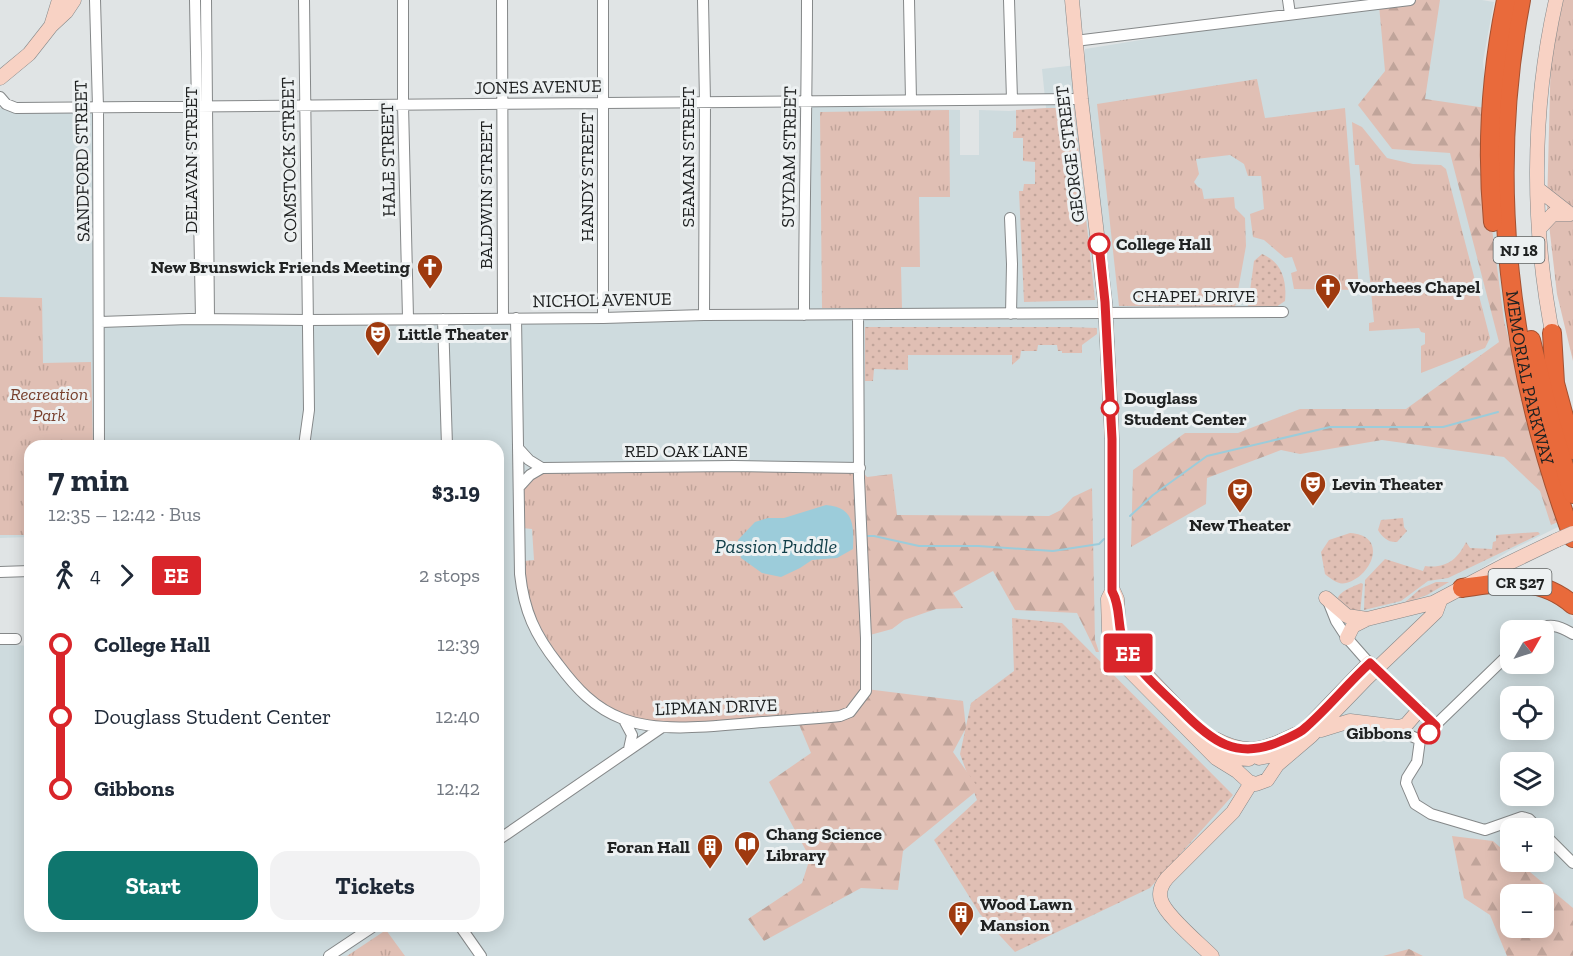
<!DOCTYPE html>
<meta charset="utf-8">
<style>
:root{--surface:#fff;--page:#f2f2f3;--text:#1f2937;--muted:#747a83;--accent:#0f766e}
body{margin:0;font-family:"Zilla Slab",serif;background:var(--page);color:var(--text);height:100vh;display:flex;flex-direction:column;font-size:22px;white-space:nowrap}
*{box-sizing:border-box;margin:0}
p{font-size:20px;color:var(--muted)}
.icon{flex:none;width:33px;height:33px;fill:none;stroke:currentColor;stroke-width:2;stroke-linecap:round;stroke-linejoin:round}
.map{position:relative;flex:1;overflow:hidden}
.drawer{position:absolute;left:24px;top:440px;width:480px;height:492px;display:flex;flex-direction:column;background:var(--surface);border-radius:18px;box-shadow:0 3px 15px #0003}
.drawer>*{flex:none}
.badge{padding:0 12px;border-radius:4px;font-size:21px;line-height:39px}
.needle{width:39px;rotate:51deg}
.controls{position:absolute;left:1500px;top:620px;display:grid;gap:12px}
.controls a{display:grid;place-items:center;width:54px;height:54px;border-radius:12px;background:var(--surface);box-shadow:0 3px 15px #0003;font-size:30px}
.map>.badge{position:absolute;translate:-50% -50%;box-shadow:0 0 0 3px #fff}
.legs{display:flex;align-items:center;gap:9px;height:66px;padding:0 24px;font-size:20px}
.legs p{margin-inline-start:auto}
.overview{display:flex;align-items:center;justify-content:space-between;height:102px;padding:0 24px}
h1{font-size:33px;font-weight:700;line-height:45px}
.cta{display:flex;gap:12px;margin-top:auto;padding:12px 24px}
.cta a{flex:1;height:69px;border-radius:18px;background:var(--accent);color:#fff;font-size:24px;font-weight:700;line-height:69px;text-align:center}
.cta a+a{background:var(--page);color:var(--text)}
ul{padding:0 24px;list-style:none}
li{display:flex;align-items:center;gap:21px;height:72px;font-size:22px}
li i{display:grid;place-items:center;width:9px;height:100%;margin:0 8px;background:currentColor}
li i::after{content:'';width:15px;height:15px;margin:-8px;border:4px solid;border-radius:50%;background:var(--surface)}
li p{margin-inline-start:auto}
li:first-child i{background:linear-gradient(#0000 50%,currentColor 0)}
li:last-child i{background:linear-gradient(currentColor 50%,#0000 0)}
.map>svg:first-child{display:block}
</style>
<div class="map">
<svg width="1573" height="956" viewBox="0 0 1573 956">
<defs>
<pattern id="grass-dots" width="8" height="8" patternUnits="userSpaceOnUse" patternTransform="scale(1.5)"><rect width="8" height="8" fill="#e0bfb4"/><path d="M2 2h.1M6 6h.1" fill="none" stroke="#c0a49a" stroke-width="1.8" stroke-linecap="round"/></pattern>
<pattern id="forest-firs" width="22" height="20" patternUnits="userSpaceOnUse" patternTransform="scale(1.5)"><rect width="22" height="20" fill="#e0bfb4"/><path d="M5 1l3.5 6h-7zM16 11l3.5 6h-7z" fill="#c0a49a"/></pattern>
<pattern id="park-tufts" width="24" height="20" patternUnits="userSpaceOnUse" patternTransform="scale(1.5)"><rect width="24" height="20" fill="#e0bfb4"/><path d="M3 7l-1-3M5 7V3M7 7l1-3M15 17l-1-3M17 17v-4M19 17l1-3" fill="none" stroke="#c0a49a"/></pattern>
</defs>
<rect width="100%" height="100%" fill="#e0e4e5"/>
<path fill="#cedbde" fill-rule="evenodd" d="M1441,0h41l12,2 -11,59 4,46v60l20,153 55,205 -53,26 -53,33 77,8 34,20 6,7v337h-1573v-312l30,2v280h468v-480h-468v91l-30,1v-430l98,-1 2,214 704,-6 3,-214 63,7 90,2v45h19v-45l30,1 37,-3 -4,-39 43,-5v-15l99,-16zM1510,630h34v33h-34zM1510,696h34v33h-34zM1510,762h34v33h-34zM1510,828h34v33h-34zM1510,894h34v33h-34z"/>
<path fill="url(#grass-dots)" d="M1047,108h27l21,192 -71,2 -5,-111h4l1,-7h11v-22l-12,-1v-23h-10v-6l3,-1v-21z
M1262,254c20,8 25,27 23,47l-9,6 -28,-1 6,-45z
M865,327h203l29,1v6l-15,11v8h-20v-2h-4l-1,-6h-19l-1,6h-16l-1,7 -8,7v-10h-104v15l-34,-1 -1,12h-8z
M1403,518l1,9 3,4 -10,11c-8,1 -15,-5 -19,-12l3,-10z
M1538,532l2,2 -92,44 -20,3 -27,20 -37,9 1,-30 20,-21 38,12 2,-5c21,3 33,-7 41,-24l4,6 22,1 1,-7 3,-1v-6z
M1350,533c39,2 22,44 -4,50 -8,2 -15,-4 -21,-9l-4,-22 8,-12z
M1436,582h13l-22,13 -24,9 17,-15z
M1361,583l2,1 -3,30 -8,-1 -15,-12c1,-10 16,-14 24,-18z
M1012,618l50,5 171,172 -83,93 -135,64 -35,-38 -46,-74 43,-40 -17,-46 11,-51 43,-32z"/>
<path fill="url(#forest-firs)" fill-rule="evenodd" d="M1417,0h23l-15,99 61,9 -2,59 20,154 54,201 -7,3 -11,-34 -36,-34 -122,-17 -82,14 -19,-4 -74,28 -1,26 -75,43 2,-77 52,-37h53l62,-24h106l93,-67 -49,-189 -58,-4 -34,-44 27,-34 -6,-66z
M892,474l5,41 152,1 12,-6 12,-13 19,-9 3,152 4,12h-3l-19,-39 -62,-3 -22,-39 -40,22 10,15 -27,1 -32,11 -12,9 -22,6 -4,-25 1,-133z
M866,689l97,12 3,27 -13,24 26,37 -76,62 -5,39 -37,-2 -97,53 -16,-22 54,-36 8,-25 -41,-76 42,-29 -13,-31z
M1452,836l41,5 17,15v5h7l56,47v48h-66l-17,-41 -26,-17zM1510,894h34v33h-34z
M1409,949l14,7h-40z"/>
<path fill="url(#park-tufts)" d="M1563,0h10v361l-16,-67 -10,-87 4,-156z
M1257,79l8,39 80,-10 14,182 -65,-1 -3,-16 6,-2 -5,-14 -7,1 -21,-18 -11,-3 -3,-23 14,-5 -3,-33h-13l-4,-12 -14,-9 -34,4 3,15 -5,8 4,5 4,2 2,10 30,-2 1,11 10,10 1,28 -11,61 -116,-1 -22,-202z
M949,110l1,87h-31l1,70h-19l1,42 -80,-1 -2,-196z
M1352,122l10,5 25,31 26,6 28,1 5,4 44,169 -5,10 -64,25v-27l4,-2v-11l-4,-1 -2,-4 -50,3v-8l5,-1 -15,-157h-4z
M0,297l42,1 1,65 48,-1 2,83 -63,1v89h-30z
M542,468l319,2 6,7 -1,212 -23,27 -203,11 -55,-26 -55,-91 -7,-49 11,-1 -2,-31 -10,-1 -2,-42z
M386,930l19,26h-58z"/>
<path fill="#9cccda" d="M826,505c28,2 28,20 27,44l-16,9 -25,2 -12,8 -19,9 -19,-4 -21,-15 -3,-18 17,-18 13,-4h16z"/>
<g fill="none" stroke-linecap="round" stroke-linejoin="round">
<path stroke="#9cccda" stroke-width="2" d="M1130,516l23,-21 54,-39 123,-29h113l55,-15
M867,536h7l45,10h59l75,5 46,-7 5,-5"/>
<g stroke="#858889" stroke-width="12">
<path id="street" d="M95,0l3,107 1,339
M195,0l6,319
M206,0l3,319
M403,0v105l5,213
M502,0l1,318
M603,0v318
M703,0l2,102 -1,213
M909,0l2,100
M1009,0l3,99
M1288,0l2,14
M1075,41l335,-41
M0,97l6,7 10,4 1065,-9
M1010,218l2,46 -1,50
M804,315c0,-105 3,-210 3,-315
M516,318l4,256c4,37 15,61 38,90 18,24 36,44 65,55 39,15 98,6 140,3 25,-2 51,-3 77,-6l10,-4 16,-21v-53l-7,-160 -1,-163
M443,319l4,127
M100,322l89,-3 119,1 295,-2 101,-3 579,-3
M304,446l5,-36 -5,-410
M518,448l11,12 13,8
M520,486l10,-11 12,-7 192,-2 126,2
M0,572l30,-1
M1328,601l8,20 11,17 22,25 67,63
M1533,630c17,-7 25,-5 40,4
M0,639h16
M1510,653l-90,87 -3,22 -10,16 -1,5 9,21 16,10 54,16 37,-13 7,2 9,9
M624,720l8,15 -3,14
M1399,727l8,7 13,6
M1544,834l29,29
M498,840l163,-112
M460,926l21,30
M329,956l45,-30"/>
</g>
<g stroke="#858889" stroke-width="15">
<path id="secondary" d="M1072,0l9,99 24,203 7,137v149l5,11 2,30 6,17 8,15 85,88 18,9 13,1
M51,26l8,-26
M0,78l29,-24 22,-28 15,-14 8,-12
M1538,189l32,25
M1539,229l14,-15h17
M1554,342c-23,-112 -23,-231 2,-342
M1112,591l-4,8 1,32 19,38 88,89 21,13 12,11 7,2 11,-4 10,-15 34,-29 56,-58 69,-66 4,-11
M1326,598l21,18 20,3
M1433,603l74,-39 50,-24
M1347,638l6,-12 14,-7 73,-18
M1321,730l29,-9 49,6 7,-2 13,-15
M1215,739c34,18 49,10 81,-5
M1259,758l19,-4 14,-11 77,-80
M1212,956c-12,-12 -47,-41 -51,-56 -3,-9 1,-16 6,-22l66,-66 18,-29"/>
</g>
<g stroke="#a35132" stroke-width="20">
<g id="highway">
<path id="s1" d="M1521,0c-35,182 -12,366 52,538"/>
<path d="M1493,222c-7,-74 -2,-149 13,-222"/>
<path d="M1552,333l3,50 18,67"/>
<path d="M1531,340l21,87 21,67"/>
<path d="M1462,588c41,-6 78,-12 111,17"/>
</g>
</g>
<use href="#street" stroke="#fff" stroke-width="10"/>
<use href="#secondary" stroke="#f8d2c4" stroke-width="14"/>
<use href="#highway" stroke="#e96a3b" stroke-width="18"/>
<g stroke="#858889" stroke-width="15" stroke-linecap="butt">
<path id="secondary-bridge" d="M1557,540l16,-7"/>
</g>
<use href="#secondary-bridge" stroke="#f8d2c4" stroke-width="14"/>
</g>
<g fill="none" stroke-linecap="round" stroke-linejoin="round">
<g stroke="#fff" stroke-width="14">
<path id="line-1" d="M1099,244l6,58 7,137v152c10,18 4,39 14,57 12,24 36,43 55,62 30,31 56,51 100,31 8,-4 18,-7 24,-13 23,-20 42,-44 65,-65l66,63 -7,7"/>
</g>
<use href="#line-1" stroke="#d9252a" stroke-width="9"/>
</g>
<defs>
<g id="church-pin" transform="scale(1.35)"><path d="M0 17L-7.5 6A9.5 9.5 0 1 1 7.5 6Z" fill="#9f3a0f" stroke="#edf1f2"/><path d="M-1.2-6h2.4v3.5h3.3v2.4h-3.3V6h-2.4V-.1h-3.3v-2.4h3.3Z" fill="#fff"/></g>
<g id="theatre-pin" transform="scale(1.35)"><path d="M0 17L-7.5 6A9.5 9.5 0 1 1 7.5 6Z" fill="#9f3a0f" stroke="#edf1f2"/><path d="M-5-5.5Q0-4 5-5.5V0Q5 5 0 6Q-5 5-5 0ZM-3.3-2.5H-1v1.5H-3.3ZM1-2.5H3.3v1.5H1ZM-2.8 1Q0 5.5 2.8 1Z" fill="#fff"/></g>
<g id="library-pin" transform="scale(1.35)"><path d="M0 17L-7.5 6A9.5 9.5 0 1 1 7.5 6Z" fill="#9f3a0f" stroke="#edf1f2"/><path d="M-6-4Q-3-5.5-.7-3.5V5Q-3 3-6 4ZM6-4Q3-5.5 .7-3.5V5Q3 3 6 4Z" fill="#fff"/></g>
<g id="building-pin" transform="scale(1.35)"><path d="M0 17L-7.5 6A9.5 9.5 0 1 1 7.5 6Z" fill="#9f3a0f" stroke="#edf1f2"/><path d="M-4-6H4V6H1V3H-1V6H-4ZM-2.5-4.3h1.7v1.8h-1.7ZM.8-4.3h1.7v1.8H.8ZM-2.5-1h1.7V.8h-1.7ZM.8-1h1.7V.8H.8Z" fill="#fff"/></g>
</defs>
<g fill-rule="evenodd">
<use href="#church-pin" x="430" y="267"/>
<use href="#church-pin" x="1328" y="287"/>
<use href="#theatre-pin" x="378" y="334"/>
<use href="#theatre-pin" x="1313" y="484"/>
<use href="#theatre-pin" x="1240" y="491"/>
<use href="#library-pin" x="747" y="844"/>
<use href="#building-pin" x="710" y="847"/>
<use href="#building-pin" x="961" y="914"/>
</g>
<g fill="#fff" stroke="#d9252a" stroke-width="3">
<circle cx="1099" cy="244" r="10"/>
<circle cx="1110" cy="408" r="8"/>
<circle cx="1429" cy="733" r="10"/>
</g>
<g text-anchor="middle" stroke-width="6" stroke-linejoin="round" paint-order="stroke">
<g fill="#edf1f2" stroke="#5e6060" stroke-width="1.5">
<rect x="1493.5" y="237" width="51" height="26" rx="4.5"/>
<rect x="1488.5" y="569" width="63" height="26" rx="4.5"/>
</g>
<g font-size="16" font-weight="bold" fill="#202222">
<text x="1519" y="256">NJ 18</text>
<text x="1520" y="588">CR 527</text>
</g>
<g font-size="18" fill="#202222" stroke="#edf1f2">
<text transform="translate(538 87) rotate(-1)" y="6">JONES AVENUE</text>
<text transform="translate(1070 154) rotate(-97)" y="6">GEORGE STREET</text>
<text transform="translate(688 157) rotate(-90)" y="6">SEAMAN STREET</text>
<text transform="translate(789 157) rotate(-89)" y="6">SUYDAM STREET</text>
<text transform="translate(191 160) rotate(-90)" y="6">DELAVAN STREET</text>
<text transform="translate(289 160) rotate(-91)" y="6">COMSTOCK STREET</text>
<text transform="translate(388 160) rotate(-91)" y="6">HALE STREET</text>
<text transform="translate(82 161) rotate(-91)" y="6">SANDFORD STREET</text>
<text transform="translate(587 177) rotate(-90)" y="6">HANDY STREET</text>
<text transform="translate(486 195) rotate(-90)" y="6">BALDWIN STREET</text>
<text x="1194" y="302">CHAPEL DRIVE</text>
<text transform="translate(602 300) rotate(-1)" y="6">NICHOL AVENUE</text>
<text dy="6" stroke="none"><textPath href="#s1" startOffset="381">MEMORIAL PARKWAY</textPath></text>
<text x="686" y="457">RED OAK LANE</text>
<text transform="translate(716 707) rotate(-2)" y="6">LIPMAN DRIVE</text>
</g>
<g font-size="18" font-weight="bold" fill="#202222" stroke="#edf1f2" text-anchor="start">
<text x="1116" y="250">College Hall</text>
<text x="1124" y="404">Douglass<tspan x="1124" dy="21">Student Center</tspan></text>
<text x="1412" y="739" text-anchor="end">Gibbons</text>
</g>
<g font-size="18" font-weight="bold" fill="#202222" stroke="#edf1f2" text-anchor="start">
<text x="410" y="273" text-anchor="end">New Brunswick Friends Meeting</text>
<text x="1348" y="293">Voorhees Chapel</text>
<text x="398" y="340">Little Theater</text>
<text x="1332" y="490">Levin Theater</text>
<text x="1240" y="531" text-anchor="middle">New Theater</text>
<text x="766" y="840">Chang Science<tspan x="766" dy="21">Library</tspan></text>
<text x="690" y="853" text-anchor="end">Foran Hall</text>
<text x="980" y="910">Wood Lawn<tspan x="980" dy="21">Mansion</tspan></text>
</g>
<g font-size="18" font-style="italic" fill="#78402d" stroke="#edf1f2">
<text x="49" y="400">Recreation<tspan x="49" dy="21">Park</tspan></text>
</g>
<g font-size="20" font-style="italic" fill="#113e48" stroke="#edf1f2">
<text x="776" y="553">Passion Puddle</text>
</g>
</g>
</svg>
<div class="controls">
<a><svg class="needle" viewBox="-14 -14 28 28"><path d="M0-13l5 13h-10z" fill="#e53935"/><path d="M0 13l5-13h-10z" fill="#747a83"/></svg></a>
<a><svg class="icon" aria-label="locate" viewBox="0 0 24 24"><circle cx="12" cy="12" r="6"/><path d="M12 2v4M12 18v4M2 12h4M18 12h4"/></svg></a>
<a><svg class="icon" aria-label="layers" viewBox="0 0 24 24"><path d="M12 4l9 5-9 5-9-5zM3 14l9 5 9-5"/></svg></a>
<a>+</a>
<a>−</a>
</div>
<b class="badge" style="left:1128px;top:653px;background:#d9252a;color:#fff">EE</b>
<section class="drawer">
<div class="overview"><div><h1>7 min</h1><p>12:35 – 12:42 · Bus</p></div><b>$3.19</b></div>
<div class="legs"><svg class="icon" aria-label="walk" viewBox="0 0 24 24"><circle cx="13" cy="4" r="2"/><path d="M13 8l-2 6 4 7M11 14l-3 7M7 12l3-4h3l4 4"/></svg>4<svg class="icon" aria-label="forward" viewBox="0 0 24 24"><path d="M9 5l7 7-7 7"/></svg><b class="badge" style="background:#d9252a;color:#fff">EE</b><p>2 stops</p></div>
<ul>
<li><i style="color:#d9252a"></i><b>College Hall</b><p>12:39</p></li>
<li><i style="color:#d9252a"></i><span>Douglass Student Center</span><p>12:40</p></li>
<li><i style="color:#d9252a"></i><b>Gibbons</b><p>12:42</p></li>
</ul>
<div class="cta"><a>Start</a><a>Tickets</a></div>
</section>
</div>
